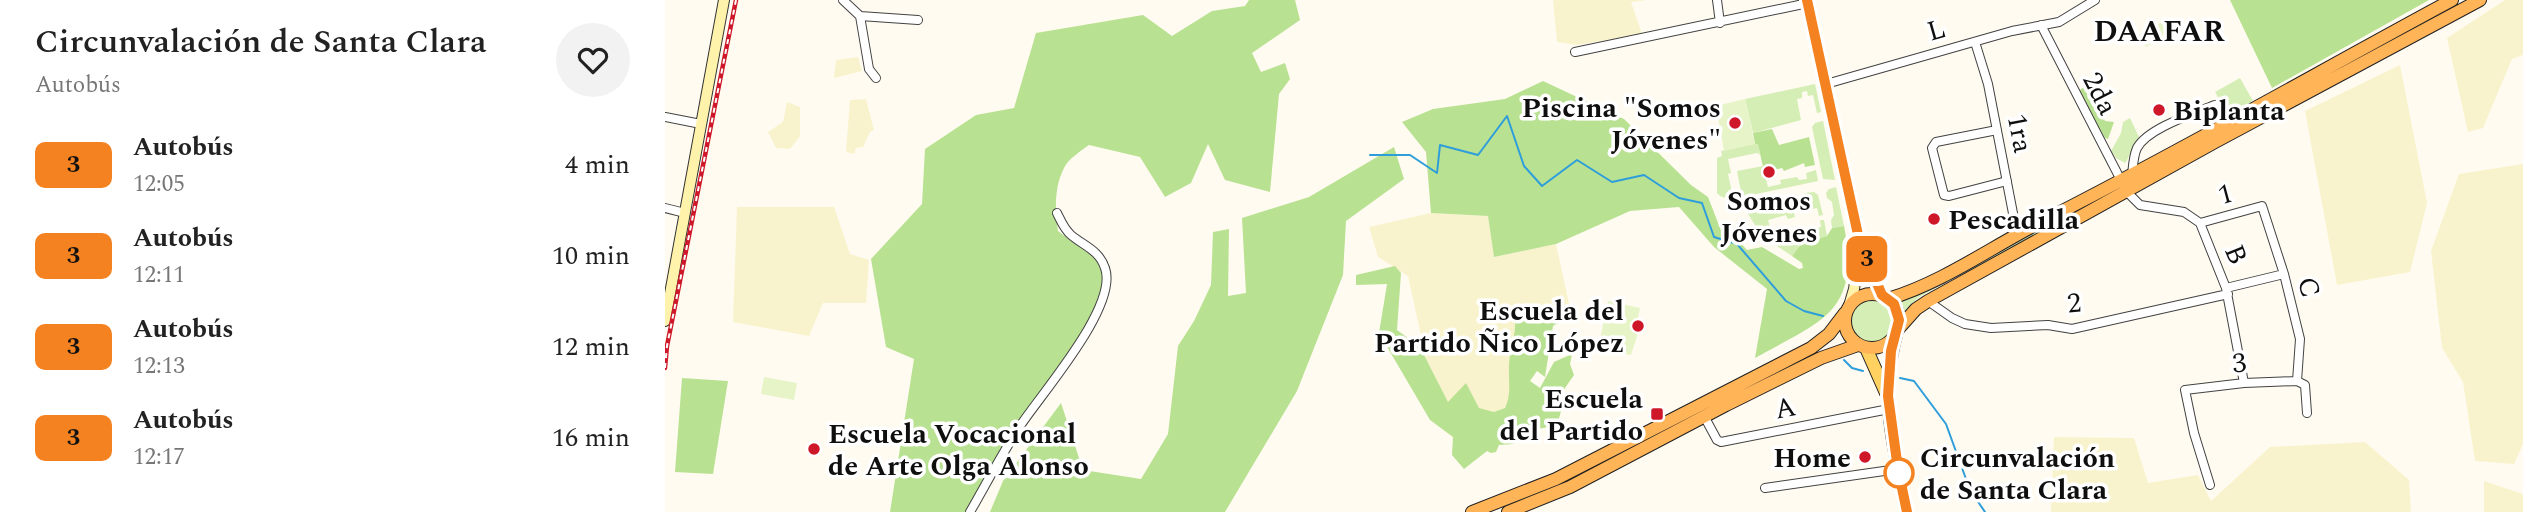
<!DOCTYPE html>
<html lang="es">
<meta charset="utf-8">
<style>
:root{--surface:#fff;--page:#f2f2f2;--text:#222;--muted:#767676}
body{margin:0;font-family:Spectral,serif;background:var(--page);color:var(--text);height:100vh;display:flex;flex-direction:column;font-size:26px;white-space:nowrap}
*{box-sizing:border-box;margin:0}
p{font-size:23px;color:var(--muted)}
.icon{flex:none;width:38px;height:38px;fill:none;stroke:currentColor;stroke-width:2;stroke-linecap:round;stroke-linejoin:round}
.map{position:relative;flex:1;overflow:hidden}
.drawer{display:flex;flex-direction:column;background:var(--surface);width:665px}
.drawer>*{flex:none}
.badge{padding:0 14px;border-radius:10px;font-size:24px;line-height:46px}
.map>.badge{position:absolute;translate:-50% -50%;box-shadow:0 0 0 4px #fff}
.round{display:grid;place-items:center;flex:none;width:74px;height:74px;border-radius:37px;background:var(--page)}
.headline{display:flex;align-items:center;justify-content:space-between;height:119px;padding:0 35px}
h1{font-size:33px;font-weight:600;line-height:52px}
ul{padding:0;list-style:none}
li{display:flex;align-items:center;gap:21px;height:91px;padding:0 35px}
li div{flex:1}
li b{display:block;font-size:26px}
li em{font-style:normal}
li .badge{min-width:77px;font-weight:700;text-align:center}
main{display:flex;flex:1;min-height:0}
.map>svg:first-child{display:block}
</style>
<main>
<section class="drawer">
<div class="headline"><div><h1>Circunvalación de Santa Clara</h1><p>Autobús</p></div><a class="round"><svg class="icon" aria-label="heart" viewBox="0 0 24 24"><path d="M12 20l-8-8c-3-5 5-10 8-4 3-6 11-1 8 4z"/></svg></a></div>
<ul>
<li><span class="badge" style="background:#f58220;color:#111">3</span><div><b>Autobús</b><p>12:05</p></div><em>4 min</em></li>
<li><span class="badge" style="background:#f58220;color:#111">3</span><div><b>Autobús</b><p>12:11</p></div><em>10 min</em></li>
<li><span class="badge" style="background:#f58220;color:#111">3</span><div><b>Autobús</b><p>12:13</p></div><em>12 min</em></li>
<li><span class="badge" style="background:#f58220;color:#111">3</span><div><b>Autobús</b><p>12:17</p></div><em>16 min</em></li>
</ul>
</section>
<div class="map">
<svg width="1858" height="512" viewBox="0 0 1858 512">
<rect width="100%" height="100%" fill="#fffbf0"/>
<path fill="#f9f3cd" d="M888,0h94l-16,2 11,32 -65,11 -20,-3z
M1840,0h18v55l-11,4 -29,69 -15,4 -21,-94z
M193,57l4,14 -28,7 2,-18z
M1735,65l27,138 -17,69 -73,13 -32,-174z
M201,99l8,31 -4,2 -7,15 -7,1 -2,6 -8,-2 4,-52z
M122,102l13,5v29l-10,13 -14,-1 -8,-16 15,-10z
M1858,164v280l-9,20 -39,-3 -12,-79 -21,-34 -11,-97 28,-77z
M72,207h97l16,47 19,6 -3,43h-43l-14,33 -76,-14z
M766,213l57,3 6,41 62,-13 14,64 -55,12 1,13 -7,30 1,33 -5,12 -11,4 -46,-10 -28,-55 2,-7 -14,-64 -30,-19 -9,-30z
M1389,437l80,1 14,45 50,-8 13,26 59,-54 95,-5 44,38 2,32h-360z
M1819,481l39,13v18h-39z"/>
<path fill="#d5eeb5" d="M1575,78l13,23 -25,14 -13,-23z
M1150,84l6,28 -4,1 -4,-18 -5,1 -1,-5 -5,1v6l-5,1 4,21 -48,13 -8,-34z
M1465,118l9,19c-6,7 -11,24 -14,26l-9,-5 -5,-7 10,-18 2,-11z
M1158,121l12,59 -12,-1 -11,-52 3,-4z
M1093,143l2,12 -3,-2 -29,6 3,14 -3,1 5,23c-7,1 -11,2 -16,-4v-35l5,-2 -1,-5z
M1098,166l5,21 13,-3 -1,-4 17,-3 2,3 8,-1 -1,-6 10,-3 2,11 -76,16 -5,-26z
M1171,187l8,39 -12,2 -1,-8 3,-5 -2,-13 -5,-4 -1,-5 3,-4z
M1149,192l4,3 5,20 -4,1 -2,-8 -18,4 -2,-10 7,-2 1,-7z
M1444,192l1,2 -191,103 -15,14 -6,-12z
M1108,200l5,6 14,-3 3,14 -7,2 -2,-4 -18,5 6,21 11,-3v-4l29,-8 1,2 6,-1 -1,-7h4l3,16 -26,8 -9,12c-21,-13 -37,-25 -47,-49z
M1185 321a22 22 0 1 1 44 0a22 22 0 1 1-44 0Z"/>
<path fill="#b9e192" d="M584,0h46l5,20 -48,33 9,19 24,-9 5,16 -11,15 -9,98 -45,-12 -17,-36 -17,39 -26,14 -25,-40 -51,-12c-8,6 -21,14 -25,23 -10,19 -9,43 -6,63 37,30 59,27 35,83l-127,198h-76l24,-153 -28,-12 -15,-88 51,-55 3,-55 51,-34 38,-7 22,-75 107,-18 29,21 40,-25 33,-5z
M1565,0h199l-157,88z
M878,81l81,38 67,66 17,12 14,36 15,6 10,11 15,-3 37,22 4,-1 -1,-5 -10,-7 9,-12 26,-8 5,-8 12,-2c17,87 -23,95 -89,132l12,-69 -53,-42 -35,-40 -49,4 -74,33 -62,13 -6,-41 -57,-3 -5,-61 -24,-30 31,-13 72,-10z
M1417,88l17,4 -3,9 9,20 9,1 -6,17 -3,-1 -26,-47z
M1107,129l7,16 30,-8 6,28 -10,2 -1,-4 -20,8 -2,-3 -18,4 -6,-28h-3l-2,-11z
M729,147l10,32 -58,42 -3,54 -46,116 -72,121h-235l13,-31 58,-78 22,67 58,9 27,-45 10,-88 16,-25 17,-36 2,-53 16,-3 -1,67 18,-3 -4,-75 67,-21z
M730,266l6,7 -4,57 23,17 28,55 18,-19 13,25 15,4 11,-4c7,-15 3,-28 4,-44 1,-15 7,-28 6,-44l55,-12 -1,8 -16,10 -8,51 -8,-6 -7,10 10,7 14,-26 18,-8 -2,10 4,11 -11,16 -1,17 -5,17 -23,5 -21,14 -14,1 -3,7 -5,1 -4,-2 -23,18 -12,-14 1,-18 -23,-17 -51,-87 8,-49 -31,1v-10z
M17,378l46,3 -15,93 -38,-2z"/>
<path fill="#e7f4c8" d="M1502,19l6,12 -27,16 -7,-12z
M1080,99l10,45 -31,7 -8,-45z
M943,301l32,7 -5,24 3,1 -7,22 -27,-5 -5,-6z
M99,377l33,6 -3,17 -33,-6z"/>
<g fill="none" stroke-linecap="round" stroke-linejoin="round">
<path stroke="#2e9edb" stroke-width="2" d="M705,155h40l27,18 3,-28 38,10 29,-39 17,50 18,20 35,-26 35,22 32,-7 35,23 23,5 12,34 23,7 49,57 18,10 19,5
M1179,360l8,8 11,3
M1235,378l14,3 32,43 24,66 15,22"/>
<g stroke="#424242" stroke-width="10">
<path id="minor" d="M178,0l17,16 58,4
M1052,0l3,23
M195,16l9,53 7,9
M1376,25l86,167 13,13 44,7 16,11 26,65 18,95
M1310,42l13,42 29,150
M910,52l233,-49
M1161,84l186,-53 47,-9 36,-22
M0,117l36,7
M1332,130l-61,12 -4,6 12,47 5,1 58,-15
M1467,176c1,-10 1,-19 5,-28 11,-20 56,-34 78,-43l9,19
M0,208l20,5
M1535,223l62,-17 22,68 16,65 -3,42
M1561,288l58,-14
M1263,301l24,17 13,6 26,4 57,-3 24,4 156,-35
M1632,381l8,4 2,28
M1039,416l13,24 4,2 168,-33
M1545,485l-16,-52 -9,-43 59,-7 53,-2
M1100,488l133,-19
M305,512c16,-28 31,-56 48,-83 21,-33 101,-122 87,-161 -6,-18 -21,-22 -34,-33 -7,-6 -10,-14 -14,-22"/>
</g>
<g stroke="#313131" stroke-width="12">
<path id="secondary" d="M1142,0l53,244 22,51
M1184,306l5,-17 6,-42
M0,321l59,-321"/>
</g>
<g stroke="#202020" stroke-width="14">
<path id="primary" d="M1231,335c-17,58 -1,119 11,177
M1201,348l20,45"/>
</g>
<g stroke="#202020" stroke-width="14">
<path id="trunk" d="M1180 321a27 27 0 1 1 54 0a27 27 0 1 1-54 0Z
M1223,299c53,-16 99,-49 147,-74 141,-71 278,-150 417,-225
M1234,328l17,-19 12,-8 287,-159 265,-142
M807,512l84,-33 255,-131 18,-14 16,-21
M843,512l62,-25 156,-82 95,-47 37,-13"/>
</g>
<use href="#minor" stroke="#fff" stroke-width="8"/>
<use href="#secondary" stroke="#fff2ab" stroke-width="10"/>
<use href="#primary" stroke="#ffd160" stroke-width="12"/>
<use href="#trunk" stroke="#ffb457" stroke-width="12"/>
<g stroke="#ce1728" stroke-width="4.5">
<path id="rail" d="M0,368l2,-22 69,-346"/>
</g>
<use href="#rail" stroke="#fff" stroke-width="2" stroke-dasharray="5" stroke-linecap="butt"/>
</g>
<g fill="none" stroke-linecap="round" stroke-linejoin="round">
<g stroke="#fff" stroke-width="16">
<path id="line" d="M1142,0l53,244 22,51 12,9 5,16 -8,31 -3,45 10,73 9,43"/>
</g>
<use href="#line" stroke="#f58220" stroke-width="10"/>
</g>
<g fill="#ce1728" stroke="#fff" stroke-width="2.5">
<circle cx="1494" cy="110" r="7"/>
<circle cx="1070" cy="123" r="7"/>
<circle cx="1104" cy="172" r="7"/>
<circle cx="1269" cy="219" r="7"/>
<circle cx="973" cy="326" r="7"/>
<rect x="985" y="407" width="14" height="14" rx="3.5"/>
<circle cx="149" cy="449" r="7"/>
<circle cx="1200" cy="457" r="7"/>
</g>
<circle fill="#fff" stroke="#f58220" stroke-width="3.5" cx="1234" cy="473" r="14"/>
<g text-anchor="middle" stroke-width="7" stroke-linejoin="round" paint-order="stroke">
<g font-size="28" fill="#0f0f0f" stroke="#fff">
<text transform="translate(1271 29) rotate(-16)" y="10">L</text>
<text transform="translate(1436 93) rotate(63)" y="10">2da</text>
<text transform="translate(1356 133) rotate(79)" y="10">1ra</text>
<text transform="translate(1560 193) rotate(-15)" y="10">1</text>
<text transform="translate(1572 254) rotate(68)" y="10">B</text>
<text transform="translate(1645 287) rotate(76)" y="10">C</text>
<text transform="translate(1409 302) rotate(-4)" y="10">2</text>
<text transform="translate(1574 362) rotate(-5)" y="10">3</text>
<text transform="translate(1120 407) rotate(-11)" y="10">A</text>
</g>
<g font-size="28" font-weight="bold" fill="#0f0f0f" stroke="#fff" text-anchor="end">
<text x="1056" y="117">Piscina "Somos<tspan x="1056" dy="32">Jóvenes"</tspan></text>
<text x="1508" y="120" text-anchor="start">Biplanta</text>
<text x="1104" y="210" text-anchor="middle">Somos<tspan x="1104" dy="32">Jóvenes</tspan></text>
<text x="1283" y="229" text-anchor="start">Pescadilla</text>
<text x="959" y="320">Escuela del<tspan x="959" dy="32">Partido Ñico López</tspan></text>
<text x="978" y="408">Escuela<tspan x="978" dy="32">del Partido</tspan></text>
<text x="163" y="443" text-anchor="start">Escuela Vocacional<tspan x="163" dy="32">de Arte Olga Alonso</tspan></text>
<text x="1186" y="467">Home</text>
</g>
<g font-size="28" font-weight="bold" fill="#0f0f0f" stroke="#fff" text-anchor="start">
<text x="1255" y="467">Circunvalación<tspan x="1255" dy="32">de Santa Clara</tspan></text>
</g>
<g font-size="30" font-weight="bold" fill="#0f0f0f" stroke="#fff">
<text x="1494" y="41">DAAFAR</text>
</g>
</g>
</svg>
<b class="badge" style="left:1202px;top:259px;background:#f58220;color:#111">3</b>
</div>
</main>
